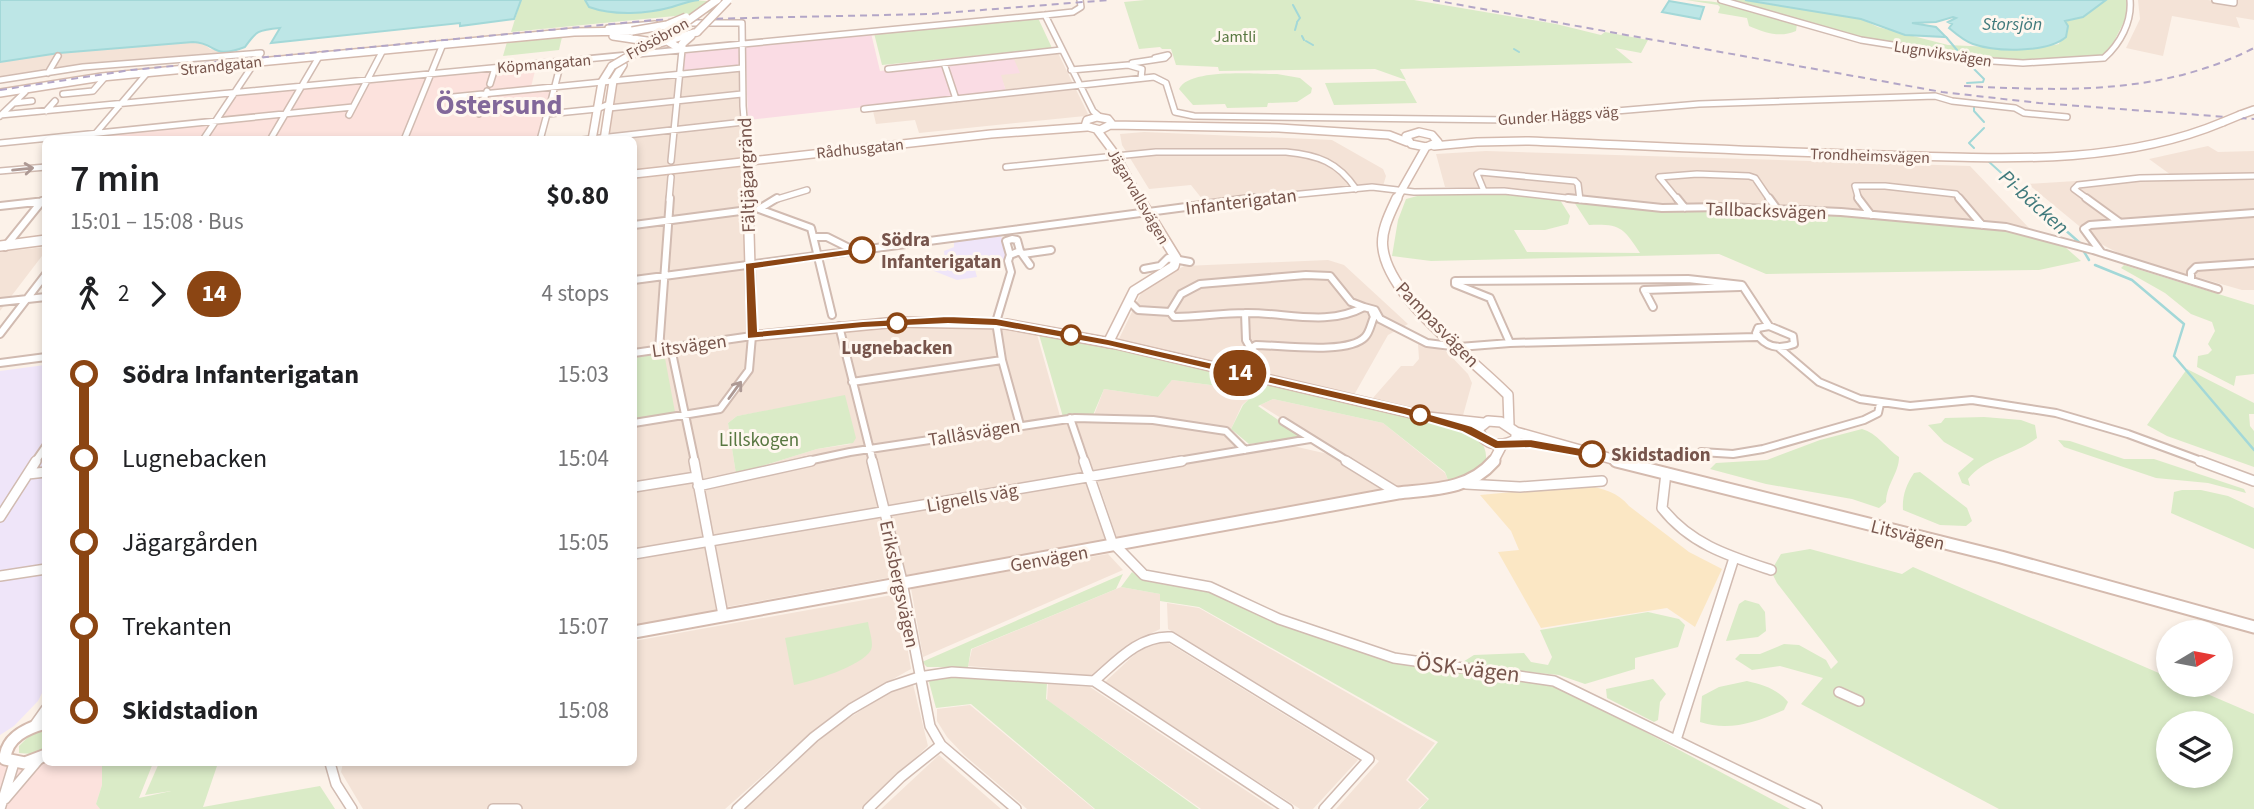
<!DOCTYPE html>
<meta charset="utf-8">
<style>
:root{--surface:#fff;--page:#f6f6f6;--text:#202124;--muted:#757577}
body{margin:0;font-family:"Source Sans 3",sans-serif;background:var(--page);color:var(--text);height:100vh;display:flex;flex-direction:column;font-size:26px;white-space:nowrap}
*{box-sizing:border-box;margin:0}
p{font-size:23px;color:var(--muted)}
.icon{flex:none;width:38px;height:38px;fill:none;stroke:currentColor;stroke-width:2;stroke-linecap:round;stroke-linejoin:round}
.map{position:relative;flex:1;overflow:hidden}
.details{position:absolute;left:42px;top:136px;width:595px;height:630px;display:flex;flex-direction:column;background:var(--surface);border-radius:10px;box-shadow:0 4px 10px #0003}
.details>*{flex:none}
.badge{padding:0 14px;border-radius:23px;font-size:24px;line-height:46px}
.needle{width:46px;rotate:80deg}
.tools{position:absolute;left:2156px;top:620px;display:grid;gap:14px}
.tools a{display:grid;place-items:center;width:77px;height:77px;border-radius:50%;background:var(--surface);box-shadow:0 4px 10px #0003;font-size:35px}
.map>.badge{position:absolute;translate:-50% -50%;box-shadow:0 0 0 4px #fff}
.legs{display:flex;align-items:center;gap:10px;height:77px;padding:0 28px;font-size:23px}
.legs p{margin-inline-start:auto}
.head{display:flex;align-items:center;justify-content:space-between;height:119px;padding:0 28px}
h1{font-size:38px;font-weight:600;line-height:52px}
ul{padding:0 28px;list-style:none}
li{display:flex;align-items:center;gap:24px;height:84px;font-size:26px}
li i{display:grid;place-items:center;width:10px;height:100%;margin:0 9px;background:currentColor}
li i::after{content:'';width:18px;height:18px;margin:-9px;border:5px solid;border-radius:50%;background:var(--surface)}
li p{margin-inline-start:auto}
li:first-child i{background:linear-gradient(#0000 50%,currentColor 0)}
li:last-child i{background:linear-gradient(currentColor 50%,#0000 0)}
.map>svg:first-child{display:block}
</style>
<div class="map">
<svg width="2254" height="809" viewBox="0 0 2254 809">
<rect width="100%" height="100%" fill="#fcf2e9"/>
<path fill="#f4e3d7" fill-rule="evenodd" d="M2138,0h70l30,5v-5h16v20l-18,-3 4,11 -68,-12 -9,40 -37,-8 14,-29z
M193,42l10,1 7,6 19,3 -3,6 -108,7 -118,16v-19l59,-9z
M1058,53l30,61 -3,2 -166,17 -4,-13 -39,4 -3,-13 135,-15 -8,-21 13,-18z
M741,67l8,272 93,-11 111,-4 83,7 24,85 8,5 18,54 -452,75v-148l3,16 27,-65 -30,5v-218h-30l9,-60zM787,407l64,37 -34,5 -81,25 -8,-51 9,-7z
M1144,132l188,8 51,29 3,7 -3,10 -180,14 -12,-15 -42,4 -27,-44 -2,-11z
M2208,146l10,6 36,-1v139h-12l-116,-33 -25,-13 -73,-60 143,-9 -22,-16z
M1486,151l484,15 59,62 -187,-18 -178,-3 -174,-19 -45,-1 -9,-33z
M45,247v5l-45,59v-59z
M1328,260l16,5 64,59 -20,11 -34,60 -236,-54 25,-52 41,-23z
M1418,344l28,7 22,23 4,9 -10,36 -90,-20 29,-33h12l6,-7z
M1172,380l54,7 22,13 -6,5 -11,24 -82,-12 -55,-2 10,-26 54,8z
M1273,399l110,24 62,50 3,7 -53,9 -135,-84z
M1075,419l89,4 63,11 11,14 -144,25z
M1293,446l35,8 56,35 -267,49 -20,-59z
M1089,479l20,63 -203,33 -15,-62z
M879,516l13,61 -166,30 -13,-63z
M705,543l13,67 -84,15v-69z
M1108,554l15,16 -200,87 -12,-69z
M1121,587l39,7v35l-20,10 -45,38 -127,-11 4,-17z
M898,594l13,75 -52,29 -55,41 -79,70h-362l-22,-37 2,-9h291v-122z
M1167,603l32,5 236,135 -29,37 22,20 -10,9h-82l43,-48 -211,-132z
M1162,639l196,121 -45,49h-13l-195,-127 30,-28z
M913,684l15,62 -67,63h-117l88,-80 61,-39z
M1048,684l42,3 184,122h-73l-154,-109z
M970,705l124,104h-67l-63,-54 -17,-18 -10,-16v-12z
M939,755l62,54h-120z"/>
<path fill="#fce2dd" d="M510,67l-1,6 26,-2 -4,16 20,-1 -13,54h-447l6,-7 120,-12 18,-27z
M45,755l1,8h56v22l-6,19 4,5h-100v-49l14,3z"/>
<path fill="#efe5f9" d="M1001,236l7,18 -3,5 -32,4 4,14 -20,3 -23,-9 -3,-11 14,-1 -1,-8 10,-4v-5z
M45,365v322l-7,14 -24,25 -14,9v-364z"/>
<path fill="#fadce4" d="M871,33l9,38 133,-14 7,16 -19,2 5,16 -258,29 -2,-54 -65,7 1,-22z"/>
<path fill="#daebc7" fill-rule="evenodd" d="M521,0h64l4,7 12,4 26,1 45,-5 19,-7 33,2 -8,10 -205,20z
M1145,0h269l142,24 45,11 4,-3 43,8 -7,13 -26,-5 18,15 -233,6 6,11 -31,-11 -156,2 -1,-4 -42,-2 -5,-16h-9l-2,-2 -21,2 -15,-47z
M1686,0c41,0 73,12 111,24l-1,7c-16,7 -30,2 -47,-5l-2,-8 -29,-5 2,-6 -2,-2z
M1726,0h19l116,19 17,8 70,18 86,4 25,-5 6,-23 18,-4 23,-17h22l2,10 -22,43 -13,6 -70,3 -174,-26z
M1038,18l14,30 -170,17 -8,-32z
M562,37l-3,13 -56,6 4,-14z
M1277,74l23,4 12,10 -1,5 -14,9 -29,1 -1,4 -40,1 -2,-4 -32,1 -14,-16c10,-21 76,-15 98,-15z
M1405,81l12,22 -83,2 -9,-22z
M1421,195h87l52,5 10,16 -2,8 -23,6h-31l13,22 113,1c-17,-26 -20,-29 -51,-28l-15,-23 77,9 72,-1 133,6 154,15 55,16 16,14 -42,9 -273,4 -47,-20 -288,7 -39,-5 6,-36 8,-21z
M2124,265l130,40v69l-18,2 -2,10 -37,-19 1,-11 10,-2 4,-4 -4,-6 7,-13 -3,-9 -21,-8 -26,-21 -44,-25z
M1038,331l428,99c15,8 23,18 19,35l-25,15h-12l-3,-8 -62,-49 -110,-24 -15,7 39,27 2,5 -50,6 -18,-15 12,-24 5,-5 -22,-13 -54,-7 -14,17 -54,-8 -11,26 -30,2z
M664,353l11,59 -38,6 -3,-16v-44z
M2187,369l67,34v11h-5l1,12 4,5v36l-87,-31 -20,-11z
M845,395l11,43 -3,5 -36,6 -81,25 -8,-51 9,-7z
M1984,417l37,3 14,5 2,13c-21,16 -53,20 -69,41l2,7 -8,-3 -4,-10 16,-14 -30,-17 -16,-17 13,-2 4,-5z
M1862,429c15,4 24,19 37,28 0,16 -12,26 -13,45l-7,6 -27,-9 -86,-15 -56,-15 6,-6 51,-3 53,-20z
M2058,440l12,1 54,18h30l90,30 2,4 -38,-10 -52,-5 -92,-31z
M1920,472l47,36 5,13 -6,5 -26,-1 -37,-15c-1,-14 3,-25 11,-37z
M2182,490h19l27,6 26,12v41l-83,-36 3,-21z
M1810,549l92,25 11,-7 255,110v7h16l70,30v95h-255l-198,-105 22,-26 -43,-12 -28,4 -17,-11 5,-5h20l24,-10 15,1 27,15 5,9 7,-7 -61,-79 -6,-12 10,-17zM2168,723h53v52h-53z
M1132,572l13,9 68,12 182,69c46,11 94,10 140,19 20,5 38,14 56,22l199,106h-370l9,-10 -21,-19 30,-38 -239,-135 -39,-6v-7l-39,-7z
M1123,574l-7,15 -145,60 -3,18h-41l-5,-5z
M1745,600l14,4 6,8 1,19 -8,6 -32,4 13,-37z
M1648,612l31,7 6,6 -7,22 -43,11v11l-50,15 -26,-9 -101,-10 16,-10 50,-2 7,9 17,3 4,-8 -12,-27z
M868,622c1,8 6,21 3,28 -10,17 -59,31 -77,35l-9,-47z
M952,676l95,7 -1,16 153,110h-104l-124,-105 -35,4 -7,-26 2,-4z
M1653,679l13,15 -6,8 -2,18 -4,2 -47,-24 -1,-9z
M1747,681c16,4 29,7 41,21l-4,8c-27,12 -55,22 -84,12l2,-26 17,-9z
M45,730v18l-13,6 -13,-1v-7l12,-12z
M102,763h51l-14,35 32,-7 -26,4 14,-32h59l-15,44 117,-21 15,23h-235l-4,-5 6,-19z"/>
<path fill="#fbe7c4" d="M1586,485c17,4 32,7 43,21l60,46 33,17 -27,58 -28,-19 -126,20 -43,-76 21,-2 -8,-19 -31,-36z"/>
<path fill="#bde6e6" stroke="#a3d8d8" stroke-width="2" d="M0,0h521l-7,19 -54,7v-3l-189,20 9,-15c-24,2 -24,4 -35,19 -34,13 -27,-4 -52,-5l-134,11 -59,9z
M585,0h114c-10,1 -17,4 -27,7 -25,7 -58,9 -83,0z
M1745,0h361l-23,17 -18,4 3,5 -2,11c-18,16 -70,15 -93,7 -9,-3 -17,-10 -24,-16l3,-4 -4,-2 8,-4 -3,-1 -17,5 -24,1 24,4 10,10 -41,-2 -44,-16z
M1669,1l35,6 -4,12 -38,-7z"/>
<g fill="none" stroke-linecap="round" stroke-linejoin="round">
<path stroke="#a3d8d8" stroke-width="2" d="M1293,5l7,13 -3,4
M1295,30l2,-7
M1302,36l2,4
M1946,37l11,13
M1306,41l7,4
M1514,49l5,3
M1964,59l20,20 -1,3 -16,1
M1974,105v6l10,11
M1974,148l-5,-5 15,-15
M1987,160l44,40"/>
<path stroke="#a3d8d8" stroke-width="2.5" d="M2029,198l51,45
M2083,250l6,10
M2095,265l37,15 52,44 -10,32 80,94"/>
<g stroke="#d1bbb1" stroke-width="8">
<path id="street-far2" d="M1721,0l140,40 132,21 30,2 81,-5c16,-14 28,-36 26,-58
M2215,0l19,3v-3
M1045,15l48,96 7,6
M684,23h58l1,83 4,50
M608,28l47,-4
M944,63l12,36
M1132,63l33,-5 3,-3 -13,3
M888,69l173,-19
M1071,70l57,-5 14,4 -1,9
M48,73l10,-17
M0,80l83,-13 178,-14 -58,87
M490,84l5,-16
M63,94l30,-3 13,-15
M453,97l289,-29
M14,103l18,-2
M550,105l11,-43
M609,108l133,-14
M864,109l290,-32 12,6 9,29 19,4 316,4 189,-16 236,-8 17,5 63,7 9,5 43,4
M46,111l9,-10
M479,114l8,-23
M0,115l1045,-100 28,-3 8,-5 -1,-7
M349,115l34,-65
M0,116l25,-24
M90,140l58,-68
M270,140l50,-85
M404,140l39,-96
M540,140l7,-26 50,-5 12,-5
M582,140l162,-18
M0,143l353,-36
M671,161l11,-111
M1006,167l150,-15h130c32,3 52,10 70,37
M0,171l46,-4
M1484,191l-7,-17 3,-2 95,9 3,3 2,16
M669,200l2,-23
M774,200l33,-10
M1240,200l132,-13 42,5 90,-1 80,9
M1678,200l-19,-23 38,-3 52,2 6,2 15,22
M1859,200l-4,-14h30l71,8 5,6
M2089,200l-15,-11 4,-4 62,-7 114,-2"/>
</g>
<g stroke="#d1bbb1" stroke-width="10">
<path id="street-far1" d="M777,198l-18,11 52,19 21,87
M1568,198l94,10 63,-1 116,5 165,15 87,23 125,39
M1677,198l8,10
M1769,198l8,11
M1858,198l13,17
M1959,198l23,27
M2086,198l33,24
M0,206l45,-5
M634,225l114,-15
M814,237h13l28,14
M1012,239l5,1 3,11 -10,4 -4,-14z
M5,247l37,-46
M1020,251l10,14
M2101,252l-17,-23 6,-4 164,-12
M1023,254l28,-4
M1010,255l-2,6 3,11 -15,50 6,38 18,65
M1144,269l16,-3 8,-8 22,4
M634,280l620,-82
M2191,280v-8l5,-5 58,-4
M1129,301l9,9 32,2 4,5c24,0 47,-4 71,-4 40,-1 82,14 119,-6l11,3 5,9 47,24 32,4 51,-4 247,-6
M0,302l46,-5
M1653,307l-9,-17 96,-3
M1170,312l11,-18 19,-10 106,-9 24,1 21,26 13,5
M1245,313l1,27 4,7
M839,326l34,136
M1769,326l24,10 1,8c-15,6 -29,3 -38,-11l2,-5z
M0,334l46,-60
M1510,343l-20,-45 -35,-14v-3l233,-2 54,6 27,41
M1778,347l41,35 41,17 50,7 62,-6 84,13 72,21 76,28
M671,348l24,114
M659,350l11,-152
M634,353l118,-17 -3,34 -29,39 -86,14
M0,363l46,-6
M1240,373l7,-22 9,-6c24,0 92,10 109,-8 5,-5 6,-14 9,-20l-2,-5
M852,382l150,-22
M1070,418l15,44
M1283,421l66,41
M1701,452l32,2 30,-5 101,-29 14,-7 2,-9
M35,462l11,-16
M803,462l47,-10 225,-34 78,2 73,11 19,19
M1172,462l138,-23"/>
</g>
<g stroke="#d1bbb1" stroke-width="12">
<path id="street" d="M694,461l29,154
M872,461l29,116 29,149 11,19 75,64
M1084,461l28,81 32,33 66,12 69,32 115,39 160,23 263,128
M1346,461l52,32
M2200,461l54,20
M1666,473l-4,35c28,36 67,48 109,62
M28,474l18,-2
M1466,484l54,3 82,-6
M698,486l113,-25
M634,487l62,-10
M0,517l36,-56
M634,554l548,-93
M0,576l46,-7
M1094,681c22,-19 45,-46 77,-44l198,122 -45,50
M1839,692l20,9
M34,726l12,-17
M1676,740l58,-182
M330,763l6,21 16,25
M5,799l34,-40
M0,809l14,-46
M493,809h24
M737,809l77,-72 37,-28 38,-22 30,-10 33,-5 142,9 194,128
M868,809l33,-32 40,-32"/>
</g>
<g stroke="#d4baae" stroke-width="10">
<path id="secondary-far2" d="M613,36l47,7 37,-11
M669,42l13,8v-6l9,-8
M0,93l102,-16 472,-45 58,-1
M2240,115l14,-5
M1097,117l11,2 4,5 -12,6 -15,-4 2,-6z
M1111,125l168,3 110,7 18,7
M1097,130l18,24 25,46
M1419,132l13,3 6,7 -12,5 -15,-3 -5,-8z
M592,140l10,-58 10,-16
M604,140l9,-59 10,-16
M1434,146l43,-4 52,-1c118,5 236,11 355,14 113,3 232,12 339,-33
M747,156l1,44
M634,174l357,-40 96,-7
M1396,200l30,-53"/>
</g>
<g stroke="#d4baae" stroke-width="12">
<path id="secondary-far1" d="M748,198l4,138 145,-14 109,2 110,20 312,73 55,6
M1397,198c-7,15 -17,34 -14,51 7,51 90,110 125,146l1,30
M0,246l46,-6
M1108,343l26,-52 40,-25 2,-8 -37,-60
M1488,421l13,1 15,10v7c-14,9 -32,7 -38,-10z
M1516,432l107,30
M1493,462l9,-17"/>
</g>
<g stroke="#d4baae" stroke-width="15">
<path id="secondary" d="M1616,461l385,96 253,70
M634,632l764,-139c36,-4 71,-3 96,-32
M46,723c-19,5 -40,14 -41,36l20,4 21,-8"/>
</g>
<use href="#street-far2" stroke="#fff" stroke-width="5"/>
<use href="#street-far1" stroke="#fff" stroke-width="6"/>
<use href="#street" stroke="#fff" stroke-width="9"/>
<use href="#secondary-far2" stroke="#fff" stroke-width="7"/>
<use href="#secondary-far1" stroke="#fff" stroke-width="9"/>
<use href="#secondary" stroke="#fff" stroke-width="11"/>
<path stroke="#b3a6c7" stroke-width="2" stroke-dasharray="7 5" stroke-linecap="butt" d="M1433,0l509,92 97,11 215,16
M1964,86c101,5 197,9 290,-38
M0,90l131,-20 523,-50 277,-6 178,-14"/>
<g stroke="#d4baae" stroke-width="10" stroke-linecap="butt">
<path id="secondary-bridge" d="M632,31l35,-6 19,-8
M697,32l31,-32
M612,66l70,-41 35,-25
M2223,122l17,-7"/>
</g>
<use href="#secondary-bridge" stroke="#fff" stroke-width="7"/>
</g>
<defs><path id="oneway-shaft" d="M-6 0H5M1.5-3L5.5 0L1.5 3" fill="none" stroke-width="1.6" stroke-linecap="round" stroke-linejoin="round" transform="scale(1.75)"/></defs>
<g stroke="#ad9994">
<use href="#oneway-shaft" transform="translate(23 169) rotate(-6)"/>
<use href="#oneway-shaft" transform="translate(735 390) rotate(-54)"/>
</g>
<path fill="#8b4513" stroke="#fff" stroke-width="2" d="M862,247l6,3 -2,3 -111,16 3,62 105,-10 85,-5 48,2 112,21 298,68 66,19 26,14 32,-1 62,11 7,4 -7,5 -62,-11 -35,1 -33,-17 -58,-17 -296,-69 -112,-20 -48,-2 -85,4 -116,11 -2,-76z"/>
<g fill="#fff" stroke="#8b4513" stroke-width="3.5">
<circle cx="862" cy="250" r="12"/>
<circle cx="897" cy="323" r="9"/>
<circle cx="1071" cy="335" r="9"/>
<circle cx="1420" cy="415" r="9"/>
<circle cx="1592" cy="454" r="12"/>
</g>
<g text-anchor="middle" stroke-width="6" stroke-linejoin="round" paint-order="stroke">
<g font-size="16" fill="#587741" stroke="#fff7ef">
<text x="1235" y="42">Jamtli</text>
</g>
<g font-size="16" fill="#77554c" stroke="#fff7ef">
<text transform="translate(657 38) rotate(-29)" y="6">Frösöbron</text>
<text transform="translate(1943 53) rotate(9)" y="6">Lugnviksvägen</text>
<text transform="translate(544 63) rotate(-5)" y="6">Köpmangatan</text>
<text transform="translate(221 65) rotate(-6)" y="6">Strandgatan</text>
<text transform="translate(1558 115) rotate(-4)" y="6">Gunder Häggs väg</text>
<text transform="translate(860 148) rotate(-6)" y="6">Rådhusgatan</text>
<text transform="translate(1870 155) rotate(2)" y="6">Trondheimsvägen</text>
<text transform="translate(1139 196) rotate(60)" y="6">Jägarvallsvägen</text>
</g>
<g font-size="18" font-style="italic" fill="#407a7c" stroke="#fff7ef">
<text x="2012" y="30">Storsjön</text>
</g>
<g font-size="19" fill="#77554c" stroke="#fff7ef">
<text transform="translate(746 175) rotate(-92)" y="7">Fältjägargränd</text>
<text transform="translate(1241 201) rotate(-7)" y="7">Infanterigatan</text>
<text transform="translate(1766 210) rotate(2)" y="7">Tallbacksvägen</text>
<text transform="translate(1438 324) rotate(46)" y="7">Pampasvägen</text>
<text transform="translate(689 345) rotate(-8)" y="7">Litsvägen</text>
<text transform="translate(974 432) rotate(-9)" y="7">Tallåsvägen</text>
<text transform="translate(972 497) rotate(-10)" y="7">Lignells väg</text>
<text transform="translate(1908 534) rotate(14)" y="7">Litsvägen</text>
<text transform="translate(1049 558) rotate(-10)" y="7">Genvägen</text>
<text transform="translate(900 584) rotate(78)" y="7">Eriksbergsvägen</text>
</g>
<g font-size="19" font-weight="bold" fill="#77554c" stroke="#fff7ef" text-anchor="start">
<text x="881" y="246">Södra<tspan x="881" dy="22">Infanterigatan</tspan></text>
<text x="897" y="354" text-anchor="middle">Lugnebacken</text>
<text x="1611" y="461">Skidstadion</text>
</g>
<g font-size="19" fill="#587741" stroke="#fff7ef">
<text x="759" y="446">Lillskogen</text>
</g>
<g font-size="21" font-style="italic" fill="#407a7c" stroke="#fff7ef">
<text transform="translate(2034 202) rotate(42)" y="7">Pi-bäcken</text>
</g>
<g font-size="23" fill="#77554c" stroke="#fff7ef">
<text transform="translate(1468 668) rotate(7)" y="8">ÖSK-vägen</text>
</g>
<g font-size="28" font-weight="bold" fill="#82689a" stroke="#fff7ef">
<text x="499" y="114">Östersund</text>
</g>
</g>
</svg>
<div class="tools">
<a><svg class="needle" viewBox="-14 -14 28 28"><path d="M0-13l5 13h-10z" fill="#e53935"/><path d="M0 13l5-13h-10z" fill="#757577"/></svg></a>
<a><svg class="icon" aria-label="layers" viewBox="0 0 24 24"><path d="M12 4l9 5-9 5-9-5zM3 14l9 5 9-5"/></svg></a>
</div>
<b class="badge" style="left:1240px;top:373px;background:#8b4513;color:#fff">14</b>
<section class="details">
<div class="head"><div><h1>7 min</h1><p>15:01 – 15:08 · Bus</p></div><b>$0.80</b></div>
<div class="legs"><svg class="icon" aria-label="walk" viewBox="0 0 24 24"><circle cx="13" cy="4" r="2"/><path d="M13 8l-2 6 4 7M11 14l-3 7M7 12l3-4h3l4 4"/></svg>2<svg class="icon" aria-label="forward" viewBox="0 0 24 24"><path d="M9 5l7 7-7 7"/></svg><b class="badge" style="background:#8b4513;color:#fff">14</b><p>4 stops</p></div>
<ul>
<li><i style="color:#8b4513"></i><b>Södra Infanterigatan</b><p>15:03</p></li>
<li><i style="color:#8b4513"></i><span>Lugnebacken</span><p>15:04</p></li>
<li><i style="color:#8b4513"></i><span>Jägargården</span><p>15:05</p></li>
<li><i style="color:#8b4513"></i><span>Trekanten</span><p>15:07</p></li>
<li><i style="color:#8b4513"></i><b>Skidstadion</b><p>15:08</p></li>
</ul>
</section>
</div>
